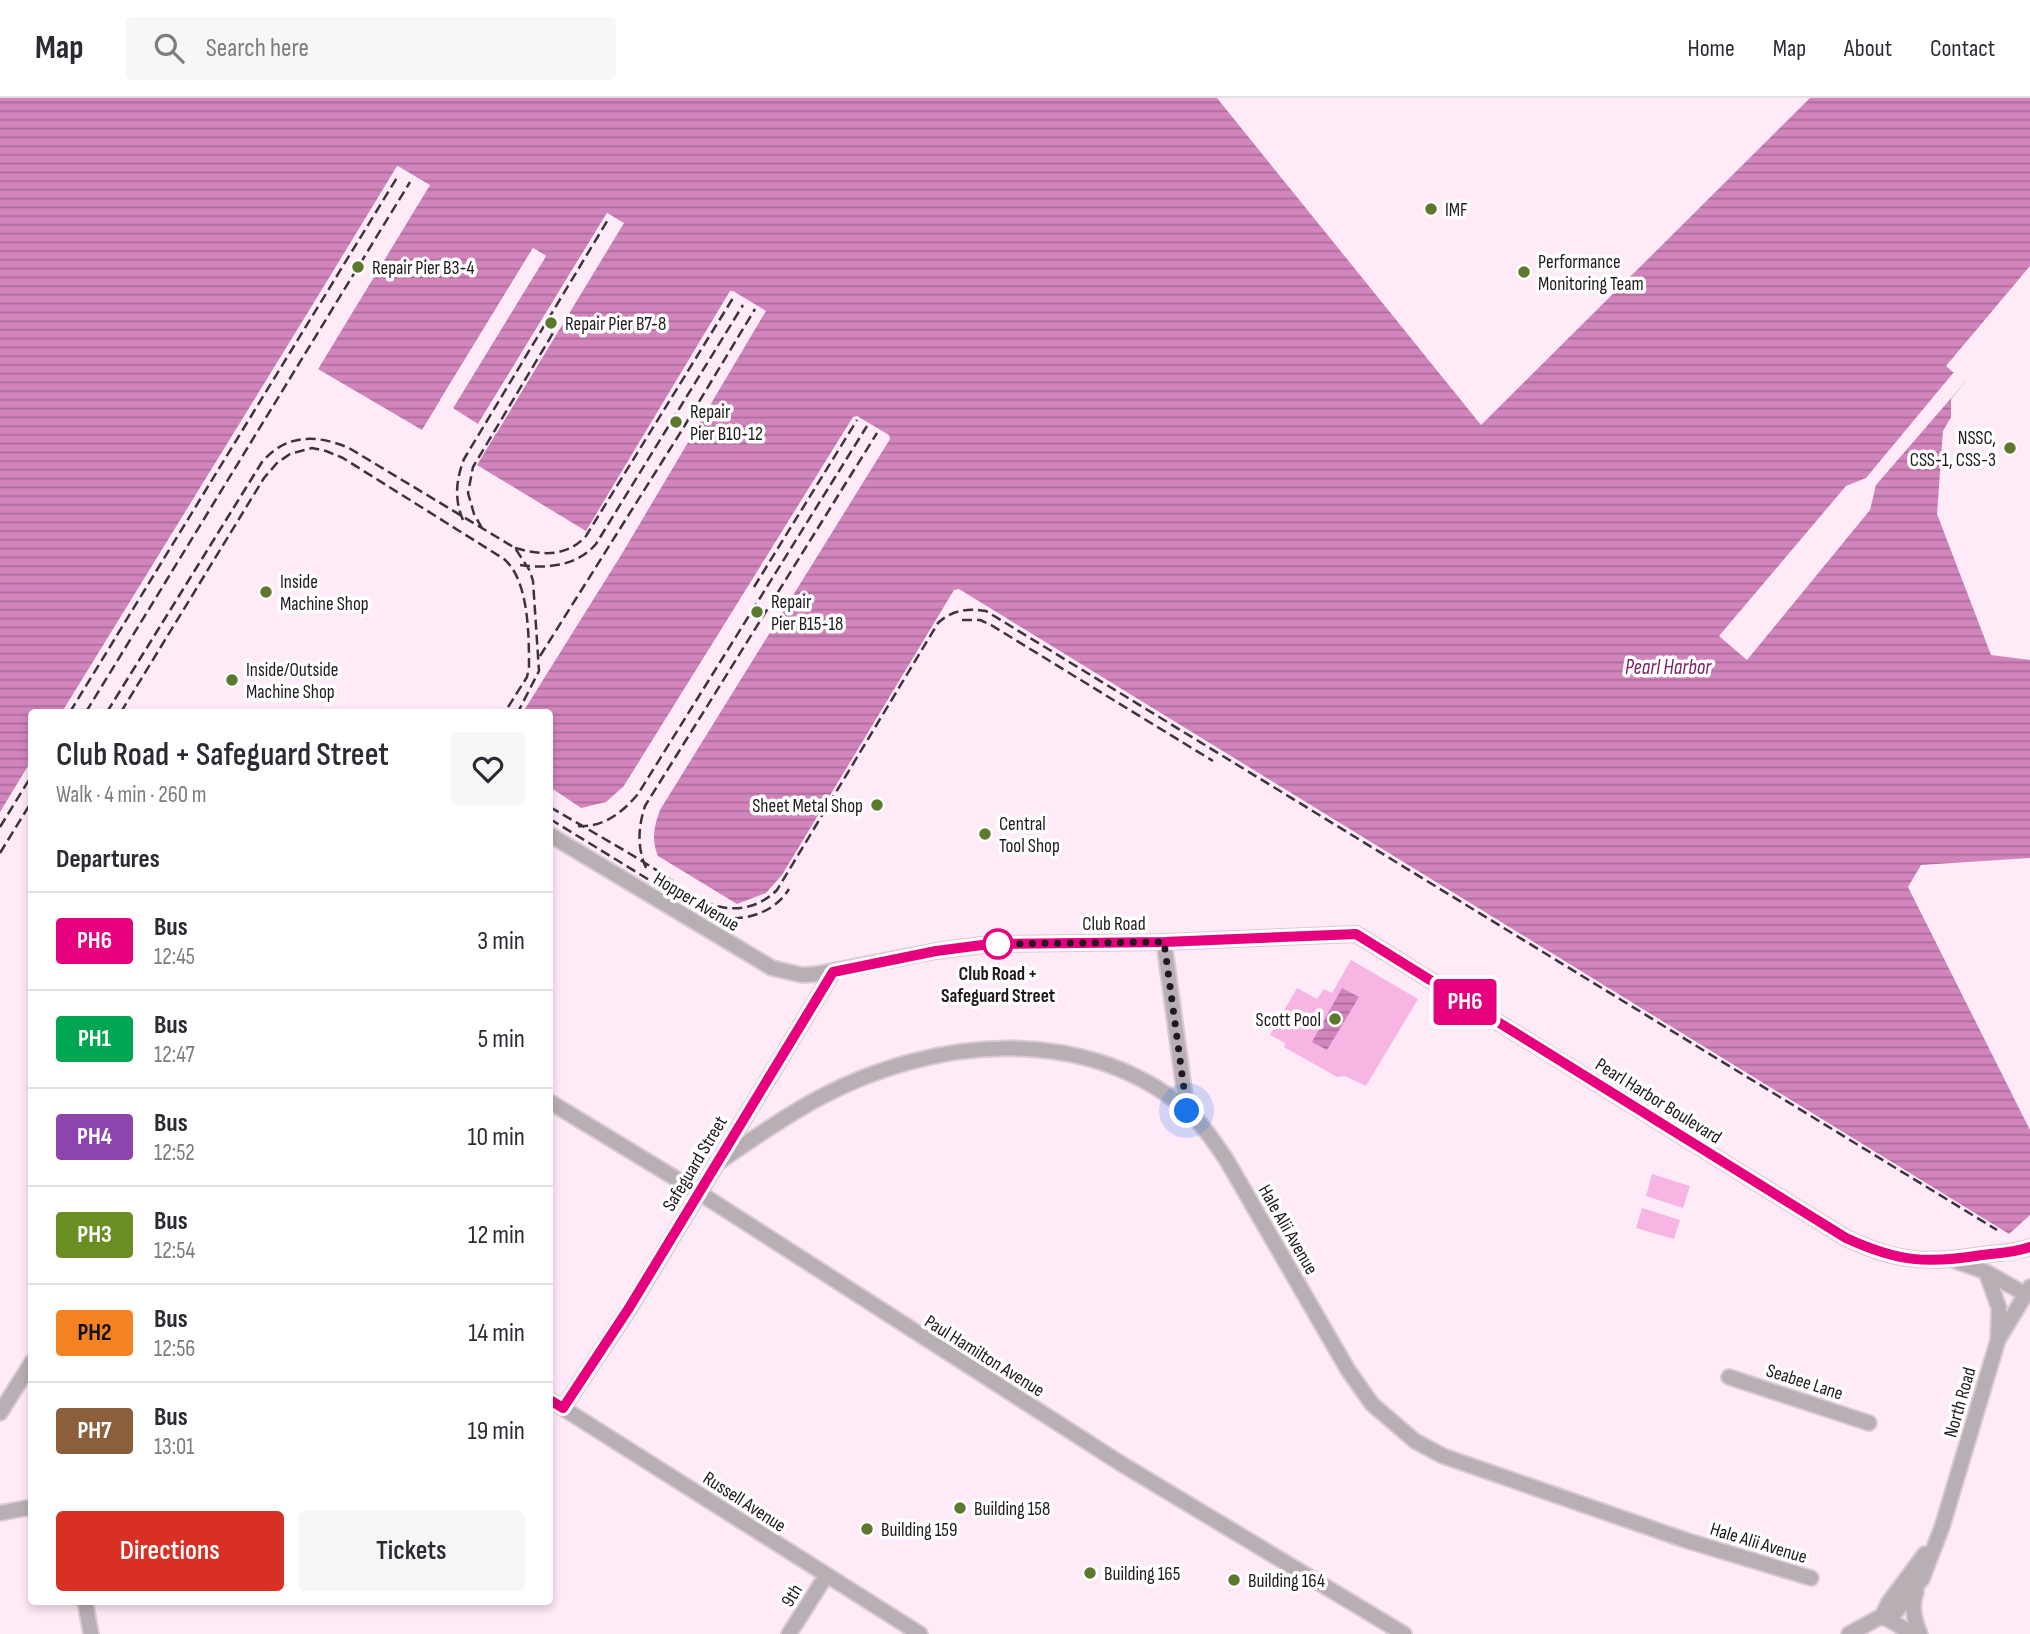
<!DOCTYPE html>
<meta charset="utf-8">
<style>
:root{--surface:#fff;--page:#f7f7f7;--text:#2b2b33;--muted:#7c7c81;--line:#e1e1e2;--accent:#d93025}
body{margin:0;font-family:"Sofia Sans Condensed",sans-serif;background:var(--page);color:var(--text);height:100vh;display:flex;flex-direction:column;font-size:26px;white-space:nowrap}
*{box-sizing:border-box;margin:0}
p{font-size:23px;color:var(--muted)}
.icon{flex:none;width:38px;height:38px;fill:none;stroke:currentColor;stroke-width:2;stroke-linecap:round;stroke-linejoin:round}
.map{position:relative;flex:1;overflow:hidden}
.drawer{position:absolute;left:28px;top:611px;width:525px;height:896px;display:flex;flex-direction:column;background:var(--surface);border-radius:7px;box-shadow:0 4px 10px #0003}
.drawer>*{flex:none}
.badge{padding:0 14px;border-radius:5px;font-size:24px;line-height:46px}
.you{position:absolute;width:35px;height:35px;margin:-18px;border:5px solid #fff;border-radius:50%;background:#1a73e8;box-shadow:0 0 0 10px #1a73e833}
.map>.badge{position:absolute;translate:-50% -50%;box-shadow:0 0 0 4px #fff}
h2{padding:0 28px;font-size:26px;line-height:63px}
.round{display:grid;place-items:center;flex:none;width:74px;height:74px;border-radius:7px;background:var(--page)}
.overview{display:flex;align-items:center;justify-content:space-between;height:119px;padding:0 28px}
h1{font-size:33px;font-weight:600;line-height:52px}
.primary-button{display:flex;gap:14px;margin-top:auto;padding:14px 28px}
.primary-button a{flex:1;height:80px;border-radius:7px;background:var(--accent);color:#fff;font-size:28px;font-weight:600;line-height:80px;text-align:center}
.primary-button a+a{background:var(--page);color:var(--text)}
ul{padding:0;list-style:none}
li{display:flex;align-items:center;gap:21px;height:98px;padding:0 28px;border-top:2px solid var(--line)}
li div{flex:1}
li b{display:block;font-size:26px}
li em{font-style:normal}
li .badge{min-width:77px;font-weight:700;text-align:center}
header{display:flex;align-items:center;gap:42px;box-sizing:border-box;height:98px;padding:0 35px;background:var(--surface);border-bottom:2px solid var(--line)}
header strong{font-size:33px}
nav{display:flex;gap:38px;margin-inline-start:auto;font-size:24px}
.search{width:490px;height:63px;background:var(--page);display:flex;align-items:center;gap:18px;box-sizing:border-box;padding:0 24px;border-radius:7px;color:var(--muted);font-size:26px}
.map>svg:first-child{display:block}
</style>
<header>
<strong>Map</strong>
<div class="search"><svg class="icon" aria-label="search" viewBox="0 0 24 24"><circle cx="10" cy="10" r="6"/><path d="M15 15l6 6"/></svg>Search here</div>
<nav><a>Home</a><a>Map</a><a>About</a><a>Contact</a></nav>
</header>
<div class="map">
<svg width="2030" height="1536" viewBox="0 0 2030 1536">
<defs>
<pattern id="water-rules" width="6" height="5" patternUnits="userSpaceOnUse" patternTransform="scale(1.75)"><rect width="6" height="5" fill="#d285bd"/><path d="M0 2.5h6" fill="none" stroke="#aa6c99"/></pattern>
</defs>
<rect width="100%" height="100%" fill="#ffeaf8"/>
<path fill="#f7b5e4" d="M1351,862l67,39 -52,87 -21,-10 -8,1 -53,-30 1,-4 -15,-8 27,-47 20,11 7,-10 8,4z
M1652,1076l38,12 -7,22 -37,-12z
M1642,1110l38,12 -6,19 -38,-11z"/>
<path fill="url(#water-rules)" d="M0,0h1217l264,327 329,-327h220v168l-84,100 19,16 -14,17v18l-8,14 -6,83 54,141 39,5v198l-109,7 -13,22 122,243v85l-21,19 -1050,-645 -5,1 -172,285 -16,18 -29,11 -79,-48c-7,-16 -4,-32 3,-48l229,-369 -33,-22 -4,1 -229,368 -18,16 -25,6 -31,-21v-75h-27l100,-160 143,-241 -33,-20h-3l-144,240 -109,-66 146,-242 -16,-10 -129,211 -25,-16 93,-152 -13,-8 -111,182 -104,-61 111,-184 -31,-19 -336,546h-30l-1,49 -31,51z
M1342,890l17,9 -32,53 -15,-8z"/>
<path fill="#ffeaf8" d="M397,68l33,19 -112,184 -3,-2 110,-181 -26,-15 -110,180 -3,-2z
M607,115l17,10 -128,211 -3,-2 126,-208 -11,-7 -127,209 -3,-2z
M533,150l13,8 -93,152 -3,-2 92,-149 -8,-4 -91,149 -3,-2z
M1954,274l11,10 -89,103 -6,25 -123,150 -28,-24 127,-150 20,-8z
M857,318l32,19 1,3 -229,370 -3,-2 228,-368 -31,-18 -228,367 -3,-1 229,-369z"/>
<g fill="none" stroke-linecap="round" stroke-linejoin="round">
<g stroke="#dbc9d5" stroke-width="18">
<path id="minor" d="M550,737l222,133 30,7 15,-1 119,-23 54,-7 174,-2 192,-8 490,304c51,24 81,26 136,17 17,-2 32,-3 48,-8
M1164,844l23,169
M550,1004l148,90 422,271 284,171
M716,1066c34,-23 67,-47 103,-66 114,-61 263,-75 367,11 16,14 28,33 40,50l122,211 24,34 43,37 28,15 242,84 126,38
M1956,1163l30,11 39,22
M1986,1174l13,36 -1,30
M1729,1279l140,46
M550,1302l370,234
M563,1310l66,-99 204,-337
M0,1315l32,-51
M0,1415l32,-6
M1916,1494c-5,15 -2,27 4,42
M85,1503l6,33
M1882,1518l7,-14 36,-48
M1882,1518l32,18
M789,1536l37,-58
M1849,1536l33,-18 13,-3 27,-34 20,-52 56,-187 32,-53"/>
</g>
<use href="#minor" stroke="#b8afb5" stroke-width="14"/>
<path stroke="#3d343b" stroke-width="2.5" stroke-dasharray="10 5" stroke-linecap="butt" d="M463,422c-9,-21 -7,-40 1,-61l145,-241
M482,430l-8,-14 -6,-21 5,-26 80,-134
M515,450c26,7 51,10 71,-12l147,-238
M520,467c28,4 57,1 76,-21l147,-239
M754,489l103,-167
M962,522h18l11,5 222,136
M540,558l142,-226 73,-121
M70,614l328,-536
M86,614l324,-530
M107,614l155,-250c24,-28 54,-28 87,-14l166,100 15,23 3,10 6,90 -21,41
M121,614l143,-234 13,-15 13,-9 22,-6 14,3 17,7 161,101c25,21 25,77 25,108l-2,10 -22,35
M550,709c37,22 75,43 111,66 18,12 35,28 56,33 22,6 44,0 60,-16l161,-267c14,-13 29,-15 48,-12l1011,619
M550,721l153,94c31,11 68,5 86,-24
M578,728c25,2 45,-14 60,-32l229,-368
M0,729l32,-52
M0,755l32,-52
M646,770c-9,-21 -8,-40 -1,-62l232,-373"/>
</g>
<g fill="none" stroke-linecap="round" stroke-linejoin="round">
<g stroke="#fff" stroke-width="16">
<path id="line" d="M550,1302l13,8 66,-100 204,-336 103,-21 54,-7 174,-2 192,-8 490,304c52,24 81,26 136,17 17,-2 32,-2 48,-8"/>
</g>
<use href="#line" stroke="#e6007e" stroke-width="10"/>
<path stroke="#20191e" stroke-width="7" stroke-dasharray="0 12.6" d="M998,846h-8l174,-2 23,169"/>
</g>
<g fill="#5c792e" stroke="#fefefe" stroke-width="2.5">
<circle cx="1431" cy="111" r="7"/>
<circle cx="358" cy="169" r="7"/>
<circle cx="1524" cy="174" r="7"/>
<circle cx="551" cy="225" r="7"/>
<circle cx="676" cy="324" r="7"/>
<circle cx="2010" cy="350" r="7"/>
<circle cx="266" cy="494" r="7"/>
<circle cx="757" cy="514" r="7"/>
<circle cx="232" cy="582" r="7"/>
<circle cx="877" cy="707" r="7"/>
<circle cx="985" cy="736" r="7"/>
<circle cx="1335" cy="921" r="7"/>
<circle cx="960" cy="1410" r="7"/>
<circle cx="867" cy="1431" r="7"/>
<circle cx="1090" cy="1475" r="7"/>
<circle cx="1234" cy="1482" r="7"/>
</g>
<circle fill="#fff" stroke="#e6007e" stroke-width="3.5" cx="998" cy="846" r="14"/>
<g text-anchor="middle" stroke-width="7" stroke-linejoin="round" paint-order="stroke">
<g font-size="19" fill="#20191e" stroke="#fefefe" text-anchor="start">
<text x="1445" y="118">IMF</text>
<text x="1538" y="170">Performance<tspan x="1538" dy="22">Monitoring Team</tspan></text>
<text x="372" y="176">Repair Pier B3-4</text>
<text x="565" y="232">Repair Pier B7-8</text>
<text x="690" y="320">Repair<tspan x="690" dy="22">Pier B10-12</tspan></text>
<text x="1996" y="346" text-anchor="end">NSSC,<tspan x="1996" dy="22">CSS-1, CSS-3</tspan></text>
<text x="280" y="490">Inside<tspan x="280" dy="22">Machine Shop</tspan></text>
<text x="771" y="510">Repair<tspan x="771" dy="22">Pier B15-18</tspan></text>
<text x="246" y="578">Inside/Outside<tspan x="246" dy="22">Machine Shop</tspan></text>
<text x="863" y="714" text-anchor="end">Sheet Metal Shop</text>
<text x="999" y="732">Central<tspan x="999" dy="22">Tool Shop</tspan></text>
<text x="1321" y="928" text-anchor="end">Scott Pool</text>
<text x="974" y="1417">Building 158</text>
<text x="881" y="1438">Building 159</text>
<text x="1104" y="1482">Building 165</text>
<text x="1248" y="1489">Building 164</text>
</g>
<g font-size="19" fill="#20191e" stroke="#fefefe">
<text transform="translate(697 803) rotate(31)" y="7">Hopper Avenue</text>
<text x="1114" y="832">Club Road</text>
<text transform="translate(1659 1002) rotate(32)" y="7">Pearl Harbor Boulevard</text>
<text transform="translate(694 1065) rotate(-59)" y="7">Safeguard Street</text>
<text transform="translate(1289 1131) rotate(60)" y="7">Hale Alii Avenue</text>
<text transform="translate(985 1257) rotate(32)" y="7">Paul Hamilton Avenue</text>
<text transform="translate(1805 1283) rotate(18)" y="7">Seabee Lane</text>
<text transform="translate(1959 1304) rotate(-74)" y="7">North Road</text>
<text transform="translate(745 1403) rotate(33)" y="7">Russell Avenue</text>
<text transform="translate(1759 1444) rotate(17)" y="7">Hale Alii Avenue</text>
<text transform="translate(791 1497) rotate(-58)" y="7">9th</text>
</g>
<g font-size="19" font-weight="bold" fill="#20191e" stroke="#fefefe">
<text x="998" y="882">Club Road +<tspan x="998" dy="22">Safeguard Street</tspan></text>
</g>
<g font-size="21" font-style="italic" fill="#7b2068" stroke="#fefefe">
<text x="1668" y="576">Pearl Harbor</text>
</g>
</g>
</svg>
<div class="you" style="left:1187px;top:1013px"></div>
<b class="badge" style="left:1465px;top:904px;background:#e6007e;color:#fff">PH6</b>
<section class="drawer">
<div class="overview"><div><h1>Club Road + Safeguard Street</h1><p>Walk · 4 min · 260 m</p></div><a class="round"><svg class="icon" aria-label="heart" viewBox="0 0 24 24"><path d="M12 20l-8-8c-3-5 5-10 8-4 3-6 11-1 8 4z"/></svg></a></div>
<h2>Departures</h2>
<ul>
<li><span class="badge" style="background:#e6007e;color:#fff">PH6</span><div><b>Bus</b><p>12:45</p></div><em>3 min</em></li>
<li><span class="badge" style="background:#00a651;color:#fff">PH1</span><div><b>Bus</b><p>12:47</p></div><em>5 min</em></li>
<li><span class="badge" style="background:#8e44ad;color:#fff">PH4</span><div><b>Bus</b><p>12:52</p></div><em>10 min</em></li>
<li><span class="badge" style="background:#6b8e23;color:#fff">PH3</span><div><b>Bus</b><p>12:54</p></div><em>12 min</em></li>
<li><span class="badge" style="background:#f58220;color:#111">PH2</span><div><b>Bus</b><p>12:56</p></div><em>14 min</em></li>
<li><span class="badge" style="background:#8b5e3c;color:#fff">PH7</span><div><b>Bus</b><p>13:01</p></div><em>19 min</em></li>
</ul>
<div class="primary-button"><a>Directions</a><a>Tickets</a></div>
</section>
</div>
